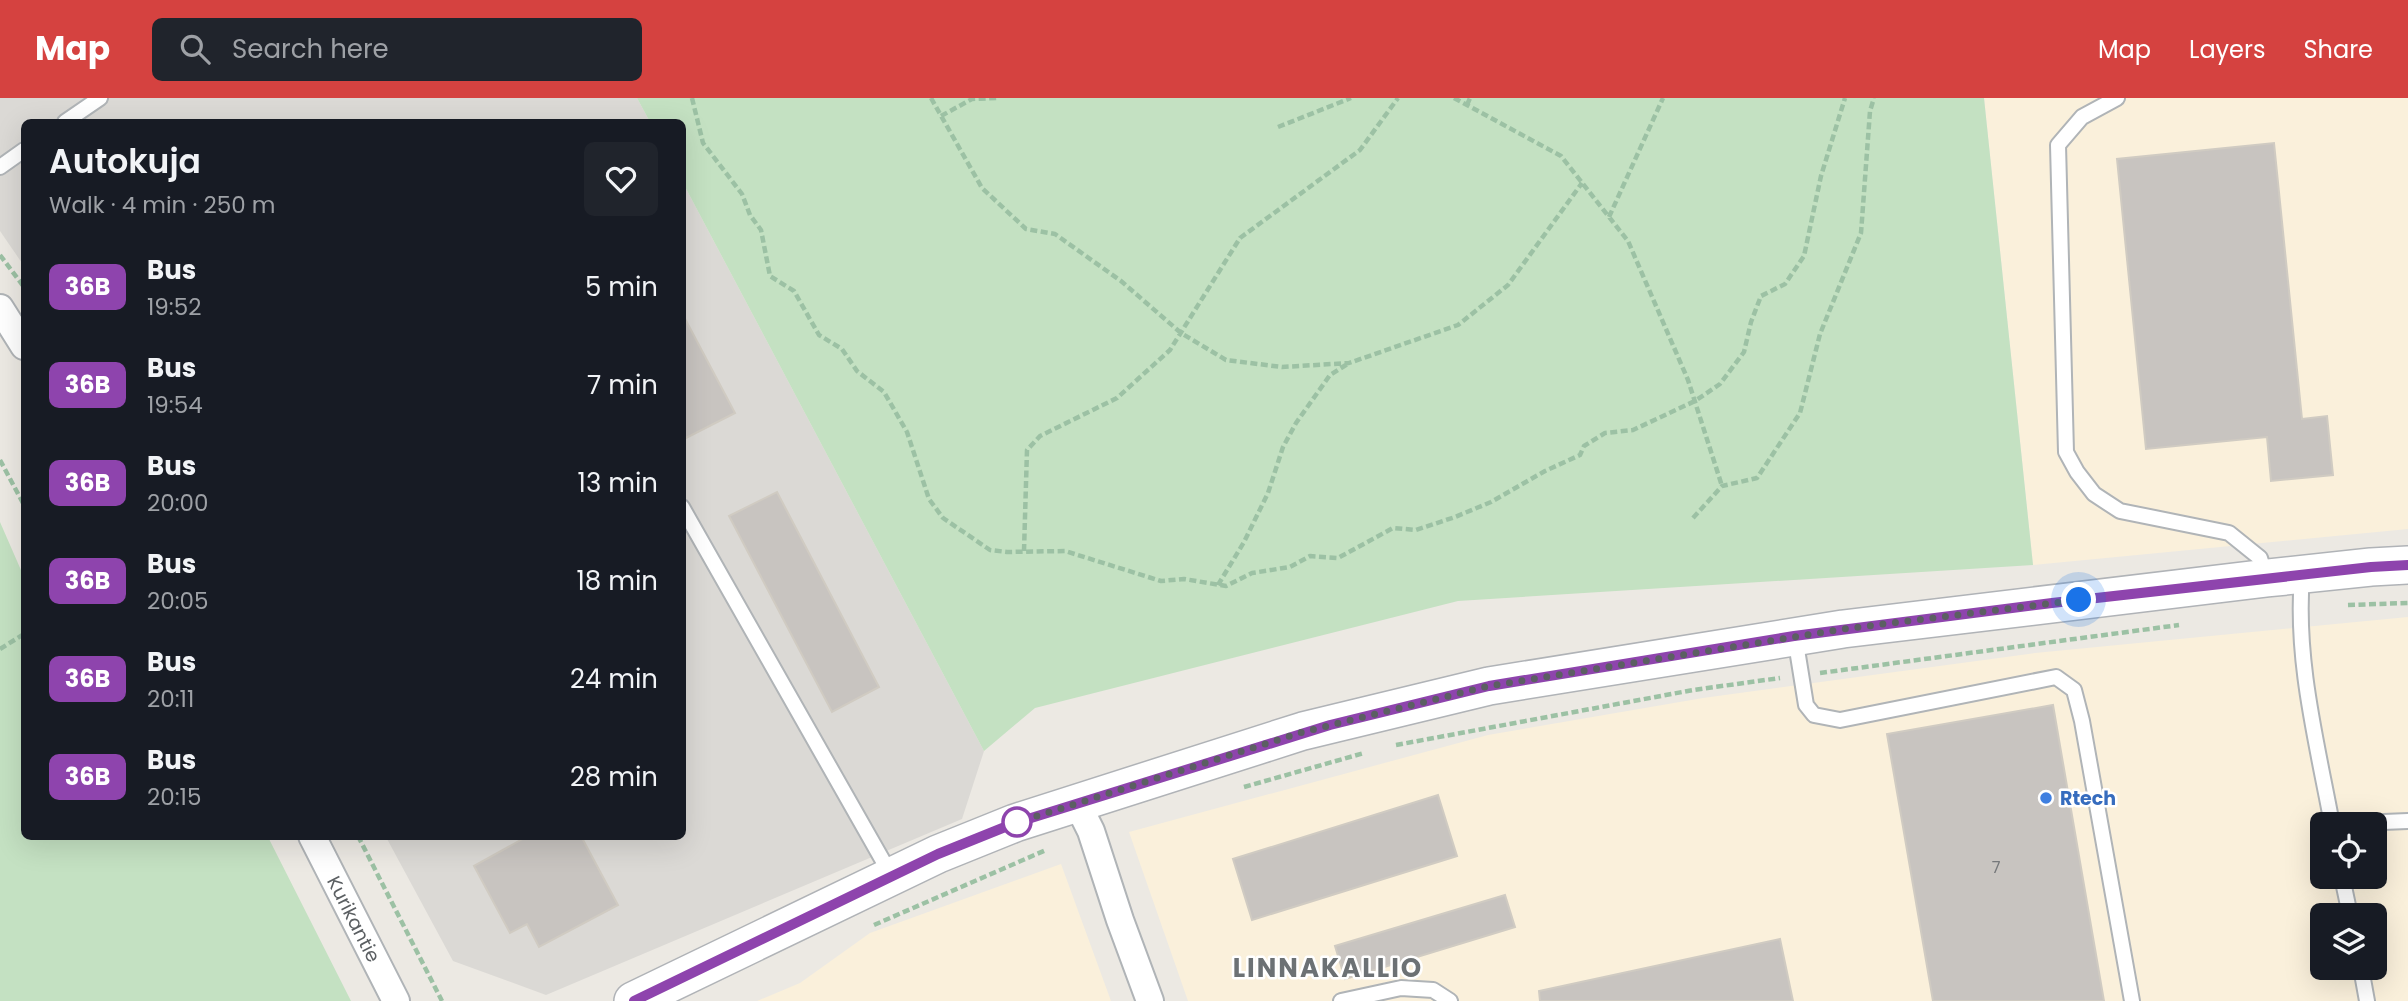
<!DOCTYPE html>
<meta charset="utf-8">
<style>
:root{--surface:#171b24;--page:#20242c;--text:#f1f3f6;--muted:#9ea1a6;--accent:#d54240}
body{margin:0;font-family:Poppins,sans-serif;background:var(--page);color:var(--text);height:100vh;display:flex;flex-direction:column;font-size:26px;white-space:nowrap}
*{box-sizing:border-box;margin:0}
p{font-size:23px;color:var(--muted)}
.icon{flex:none;width:38px;height:38px;fill:none;stroke:currentColor;stroke-width:2;stroke-linecap:round;stroke-linejoin:round}
.map{position:relative;flex:1;overflow:hidden}
.panel{position:absolute;left:21px;top:21px;width:665px;height:721px;display:flex;flex-direction:column;background:var(--surface);border-radius:10px;box-shadow:0 7px 28px #0002}
.panel>*{flex:none}
.badge{padding:0 14px;border-radius:10px;font-size:24px;line-height:46px}
.buttons{position:absolute;left:2310px;top:714px;display:grid;gap:14px}
.buttons a{display:grid;place-items:center;width:77px;height:77px;border-radius:10px;background:var(--surface);box-shadow:0 7px 28px #0002;font-size:35px}
.you{position:absolute;width:35px;height:35px;margin:-18px;border:5px solid #fff;border-radius:50%;background:#1a73e8;box-shadow:0 0 0 10px #1a73e833}
.map>.badge{position:absolute;translate:-50% -50%;box-shadow:0 0 0 4px #fff}
.round{display:grid;place-items:center;flex:none;width:74px;height:74px;border-radius:10px;background:var(--page)}
.headline{display:flex;align-items:center;justify-content:space-between;height:119px;padding:0 28px}
h1{font-size:33px;font-weight:600;line-height:52px}
ul{padding:0;list-style:none}
li{display:flex;align-items:center;gap:21px;height:98px;padding:0 28px}
li div{flex:1}
li b{display:block;font-size:26px}
li em{font-style:normal}
li .badge{min-width:77px;font-weight:700;text-align:center}
header{display:flex;align-items:center;gap:42px;box-sizing:border-box;height:98px;padding:0 35px;background:var(--accent);color:#fff}
header strong{font-size:33px}
nav{display:flex;gap:38px;margin-inline-start:auto;font-size:24px}
.search{width:490px;height:63px;background:var(--page);display:flex;align-items:center;gap:18px;box-sizing:border-box;padding:0 24px;border-radius:10px;color:var(--muted);font-size:26px}
.map>svg:first-child{display:block}
</style>
<header>
<strong>Map</strong>
<div class="search"><svg class="icon" aria-label="search" viewBox="0 0 24 24"><circle cx="10" cy="10" r="6"/><path d="M15 15l6 6"/></svg>Search here</div>
<nav><a>Map</a><a>Layers</a><a>Share</a></nav>
</header>
<div class="map">
<svg width="2408" height="903" viewBox="0 0 2408 903">
<rect width="100%" height="100%" fill="#ece9e3"/>
<path fill="#faf0db" fill-rule="evenodd" d="M1984,0h424v431l-375,36z
M2408,519v384h-1220l-59,-169 359,-97 215,-37 332,-45zM2322,726h53v53h-53zM2322,817h53v53h-53z
M1061,766l50,137h-354l43,-18 70,-50z"/>
<path fill="#dbd9d5" d="M0,0h637l13,24h-626v144l-24,-35z
M683,85l301,568 -22,68 -416,176 -93,-34 -67,-124 296,-1z"/>
<path fill="#c4e1c2" d="M637,0h1347l49,467 -575,36 -423,107 -51,43 -301,-568 -1,-61h-32z
M0,424l24,55v259l244,1 83,164h-351z"/>
<path fill="#c8c4c0" stroke="#d0cbc2" stroke-width="2" d="M2274,45l28,276 25,-3 6,59 -62,6 -4,-44 -121,12 -29,-290z
M682,215l53,100 -53,27z
M777,394l102,195 -47,25 -103,-196z
M2053,607l51,296h-171l-46,-267z
M1438,697l19,61 -205,64 -19,-61z
M528,738h53l37,69 -79,42 -12,-23 -17,9 -36,-67z
M1505,797l10,32 -170,52 -10,-33z
M1780,841l13,62h-253l-1,-10z"/>
<g fill="none" stroke-linecap="round" stroke-linejoin="round">
<g stroke="#b0b4b7" stroke-width="18">
<path id="lane" d="M2117,0l-35,19 -24,28 8,307 11,20 17,22 26,17 109,22 31,25 6,19
M65,24l35,-24
M0,69l24,-17
M682,409l209,368
M2302,478c-7,84 15,167 30,248
M1795,539l11,68 8,10 26,5 216,-43 18,13 8,31 50,280
M2334,726l74,-3
M2342,779l8,38
M2361,870l6,33
M1341,903l60,-13 32,2 17,11"/>
</g>
<g stroke="#b0b4b7" stroke-width="30">
<path id="street" d="M0,210l24,38
M1077,705l14,28 29,89 30,81
M312,738l84,165"/>
</g>
<g stroke="#b0b3b7" stroke-width="40">
<path id="secondary" d="M633,903l305,-147 77,-31 288,-92 186,-45 354,-57 424,-51 104,-11 37,-2"/>
</g>
<path stroke="#9cc1a4" stroke-width="4.5" stroke-dasharray="7 3.5" stroke-linecap="butt" d="M692,0l11,45 39,51 8,21 11,15 9,46 24,15 25,44 23,14 15,22 27,21 23,40 22,67 14,19 47,32 17,2 58,-1 96,30 23,-2 42,7 26,-13 38,-6 20,-11 28,2 55,-30 23,2 39,-13 36,-15 54,-31 35,-16 4,-9 21,-13 28,-3 62,-29 25,-17 24,-32 7,-30 10,-26 24,-12 19,-28 17,-80 24,-78
M931,0l51,90 44,41 29,5 66,47 60,52 45,27 56,7 67,-4 109,-38 50,-40 74,-102
M1454,0l107,58 67,85 60,139 34,106
M1467,7l3,-7
M941,18l31,-17 25,-1
M1278,29l73,-29
M1609,119l54,-119
M0,157l24,32
M0,362l24,45
M1693,420l29,-32 35,-8 43,-65 20,-79 41,-101 9,-122 4,-13
M1024,453l3,-101 13,-14 77,-38 53,-48 70,-112 120,-88 38,-52
M1218,487l26,-43 24,-49 15,-46 13,-24 34,-48 19,-12
M2348,507l60,-2
M0,551l24,-15
M1820,575l359,-48
M1396,647l297,-55 87,-12
M1244,689l120,-34
M358,738l84,165
M874,827l172,-75"/>
<use href="#lane" stroke="#fff" stroke-width="14"/>
<use href="#street" stroke="#fff" stroke-width="26"/>
<use href="#secondary" stroke="#fff" stroke-width="37"/>
</g>
<g fill="none" stroke-linecap="round" stroke-linejoin="round">
<g stroke="#fff" stroke-width="16">
<path id="line" d="M634,903l304,-147 77,-31 315,-98 159,-39 305,-50 258,-33 319,-36 37,-2"/>
</g>
<use href="#line" stroke="#8e44ad" stroke-width="10"/>
<path stroke="#5b5f62" stroke-width="7" stroke-dasharray="0 12.6" d="M1017,724l-2,1 288,-91 186,-46 354,-57 236,-29"/>
</g>
<circle fill="#3f7fe0" stroke="#fff" stroke-width="2.5" cx="2046" cy="700" r="7"/>
<circle fill="#fff" stroke="#8e44ad" stroke-width="3.5" cx="1017" cy="724" r="14"/>
<g text-anchor="middle" stroke-width="5" stroke-linejoin="round" paint-order="stroke">
<g font-size="16" fill="#76787a">
<text x="1996" y="775">7</text>
</g>
<g font-size="19" font-weight="bold" fill="#366cbe" stroke="#fff" text-anchor="start">
<text x="2060" y="707">Rtech</text>
</g>
<g font-size="19" fill="#5b5f62" stroke="#fff">
<text transform="translate(354 821) rotate(63)" y="7">Kurikantie</text>
</g>
<g font-size="26" font-weight="bold" letter-spacing="2" fill="#6c7174" stroke="#fff">
<text x="1328" y="879">LINNAKALLIO</text>
</g>
</g>
</svg>
<div class="buttons">
<a><svg class="icon" aria-label="locate" viewBox="0 0 24 24"><circle cx="12" cy="12" r="6"/><path d="M12 2v4M12 18v4M2 12h4M18 12h4"/></svg></a>
<a><svg class="icon" aria-label="layers" viewBox="0 0 24 24"><path d="M12 4l9 5-9 5-9-5zM3 14l9 5 9-5"/></svg></a>
</div>
<div class="you" style="left:2079px;top:502px"></div>
<section class="panel">
<div class="headline"><div><h1>Autokuja</h1><p>Walk · 4 min · 250 m</p></div><a class="round"><svg class="icon" aria-label="heart" viewBox="0 0 24 24"><path d="M12 20l-8-8c-3-5 5-10 8-4 3-6 11-1 8 4z"/></svg></a></div>
<ul>
<li><span class="badge" style="background:#8e44ad;color:#fff">36B</span><div><b>Bus</b><p>19:52</p></div><em>5 min</em></li>
<li><span class="badge" style="background:#8e44ad;color:#fff">36B</span><div><b>Bus</b><p>19:54</p></div><em>7 min</em></li>
<li><span class="badge" style="background:#8e44ad;color:#fff">36B</span><div><b>Bus</b><p>20:00</p></div><em>13 min</em></li>
<li><span class="badge" style="background:#8e44ad;color:#fff">36B</span><div><b>Bus</b><p>20:05</p></div><em>18 min</em></li>
<li><span class="badge" style="background:#8e44ad;color:#fff">36B</span><div><b>Bus</b><p>20:11</p></div><em>24 min</em></li>
<li><span class="badge" style="background:#8e44ad;color:#fff">36B</span><div><b>Bus</b><p>20:15</p></div><em>28 min</em></li>
</ul>
</section>
</div>
